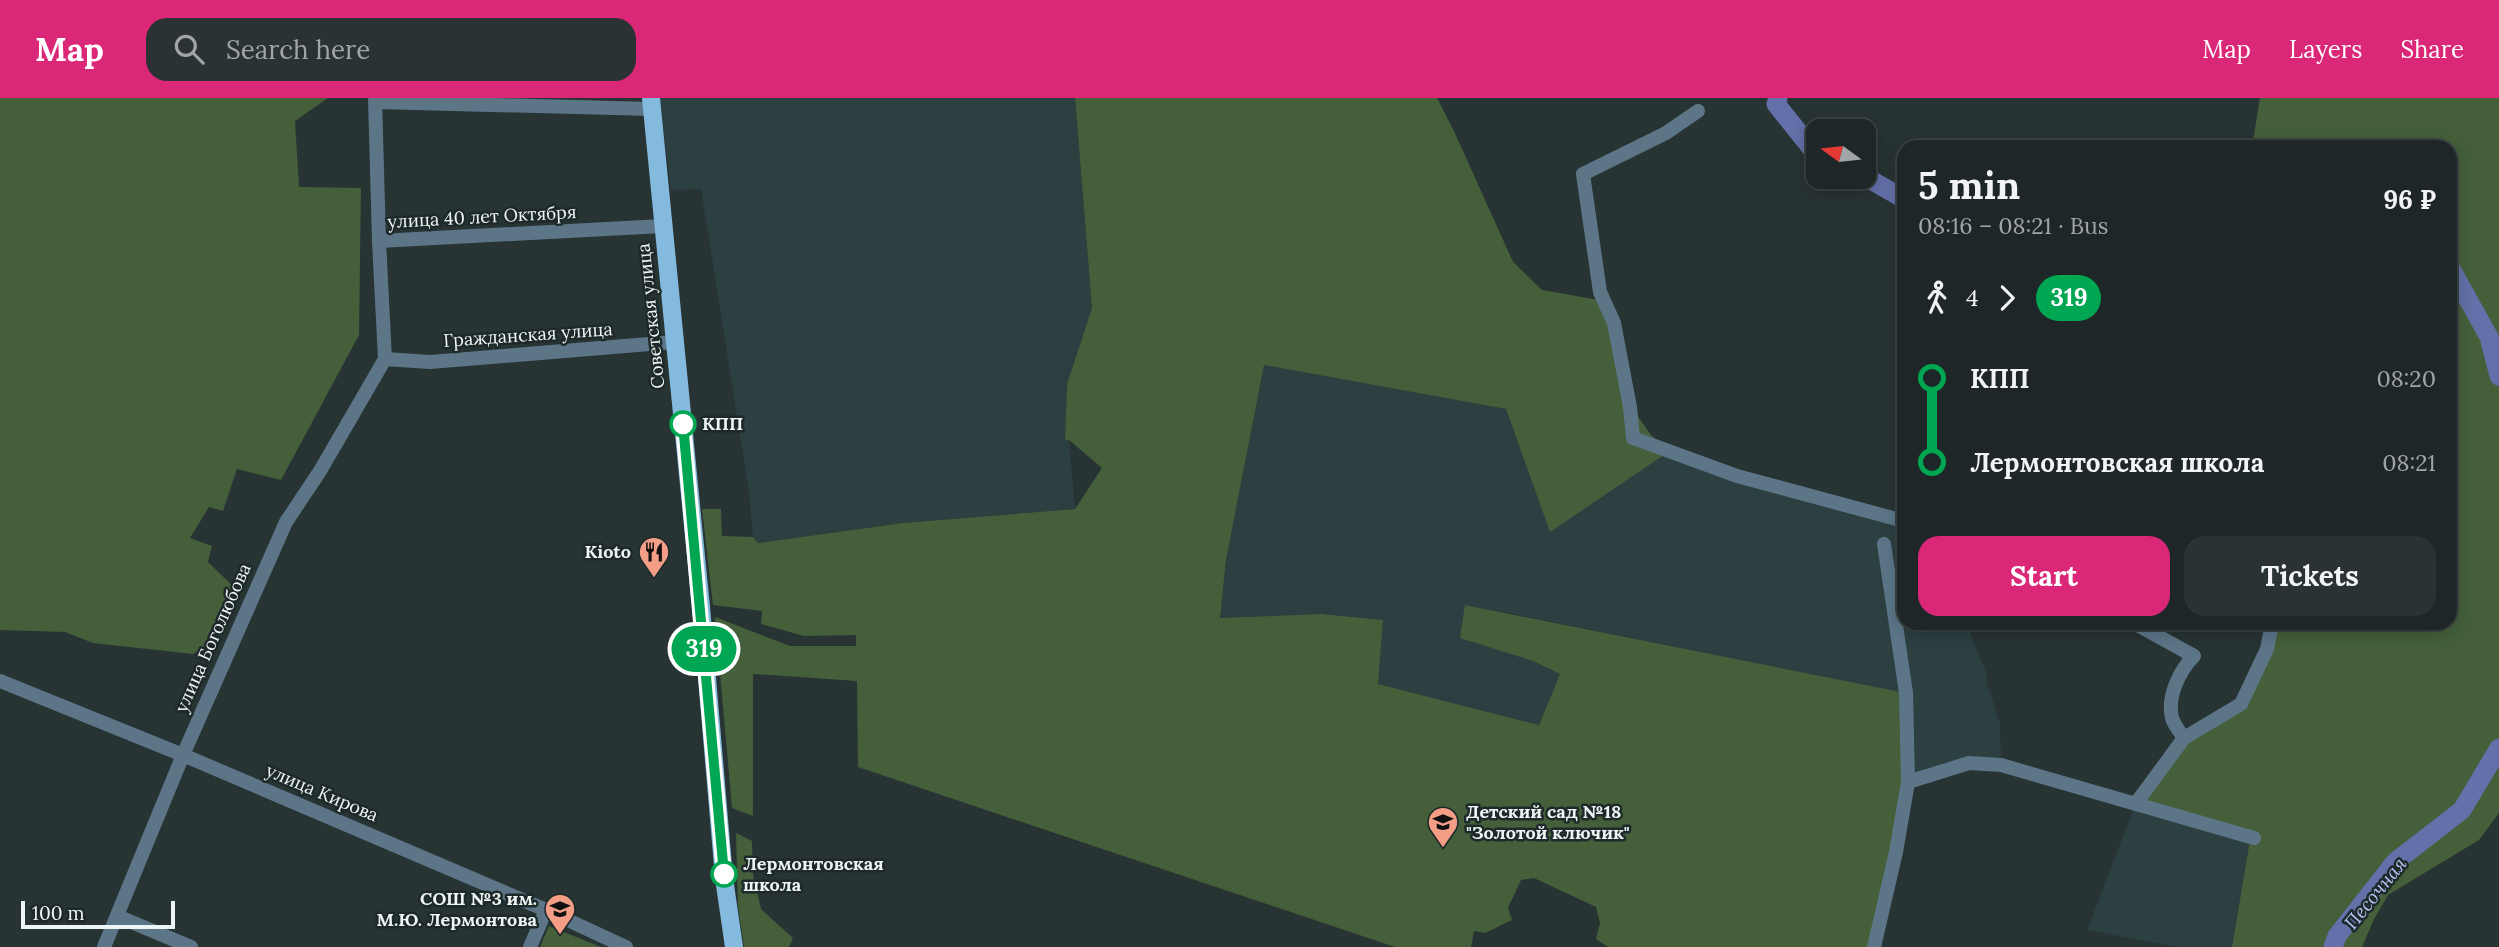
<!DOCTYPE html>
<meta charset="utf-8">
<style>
:root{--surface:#1e2627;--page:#2b3233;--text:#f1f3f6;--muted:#a1a5a7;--line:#3c4344;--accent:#db2777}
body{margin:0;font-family:Lora,serif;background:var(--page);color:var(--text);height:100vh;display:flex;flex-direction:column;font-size:26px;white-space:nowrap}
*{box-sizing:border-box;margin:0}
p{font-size:23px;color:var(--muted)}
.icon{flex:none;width:38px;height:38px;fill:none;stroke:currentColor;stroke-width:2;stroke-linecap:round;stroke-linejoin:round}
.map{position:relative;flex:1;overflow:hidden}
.details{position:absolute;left:1897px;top:42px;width:560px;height:490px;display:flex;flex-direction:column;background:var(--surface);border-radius:21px;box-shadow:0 4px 18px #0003,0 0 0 2px var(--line)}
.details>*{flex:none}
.badge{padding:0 14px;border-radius:23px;font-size:24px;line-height:46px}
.needle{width:46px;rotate:285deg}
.fabs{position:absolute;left:1806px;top:21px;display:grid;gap:14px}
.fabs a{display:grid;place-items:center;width:70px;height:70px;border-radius:14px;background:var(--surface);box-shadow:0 4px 18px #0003,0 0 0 2px var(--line);font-size:35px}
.scale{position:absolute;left:21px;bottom:18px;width:154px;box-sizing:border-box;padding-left:7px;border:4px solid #eef5f5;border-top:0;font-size:19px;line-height:24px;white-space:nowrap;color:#eef5f5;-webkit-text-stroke:5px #1e292a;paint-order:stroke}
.map>.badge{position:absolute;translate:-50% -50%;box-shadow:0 0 0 4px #fff}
.legs{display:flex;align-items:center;gap:10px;height:77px;padding:0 21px;font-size:23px}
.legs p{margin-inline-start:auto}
.summary{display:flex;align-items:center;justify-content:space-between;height:119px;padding:0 21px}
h1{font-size:38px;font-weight:700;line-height:52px}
.button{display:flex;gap:14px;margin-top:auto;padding:14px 21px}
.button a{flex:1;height:80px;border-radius:21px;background:var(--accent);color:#fff;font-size:28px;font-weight:700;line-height:80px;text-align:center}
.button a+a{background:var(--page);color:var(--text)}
ul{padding:0 21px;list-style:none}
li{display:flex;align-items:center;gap:24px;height:84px;font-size:26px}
li i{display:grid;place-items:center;width:10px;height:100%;margin:0 9px;background:currentColor}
li i::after{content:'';width:18px;height:18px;margin:-9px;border:5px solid;border-radius:50%;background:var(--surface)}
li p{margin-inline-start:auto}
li:first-child i{background:linear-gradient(#0000 50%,currentColor 0)}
li:last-child i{background:linear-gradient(currentColor 50%,#0000 0)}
header{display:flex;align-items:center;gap:42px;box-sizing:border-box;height:98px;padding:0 35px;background:var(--accent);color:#fff}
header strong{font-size:33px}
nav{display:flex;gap:38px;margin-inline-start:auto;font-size:24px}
.search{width:490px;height:63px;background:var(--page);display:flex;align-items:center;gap:18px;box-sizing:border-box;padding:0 24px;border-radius:21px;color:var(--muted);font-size:26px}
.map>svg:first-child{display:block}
</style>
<header>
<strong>Map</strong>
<div class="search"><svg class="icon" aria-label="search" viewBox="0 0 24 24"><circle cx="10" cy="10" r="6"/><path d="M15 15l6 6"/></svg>Search here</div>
<nav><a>Map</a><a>Layers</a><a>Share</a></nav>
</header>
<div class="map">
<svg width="2499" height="849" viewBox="0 0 2499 849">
<rect width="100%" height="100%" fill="#283334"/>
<path fill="#2c3f41" d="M660,0h415l17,210 -25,76 -2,56h4l6,69 -172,14 -145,20 -5,-6 -4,-45 -48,-303 -30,1z
M1264,266l242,45 44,122 120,-80 16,-1 133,47 85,24v102h62l20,49 1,11 13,41 1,41 -32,-2 -61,19 -3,-89 -397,-80 -43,-7 68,55 27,13 -21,51 -161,-41 4,-64 -60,-6 -102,4 6,-58z
M2134,710l116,34 -18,105h-55l-90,-17z"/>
<path fill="#445f3a" d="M0,0h328l-33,23 4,66 62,1 -2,147 -78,145 -44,-11 -14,42 -14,-4 -19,31 22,8 -4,16 28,27 -15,49 -28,16 -100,-11 -28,-11 -65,-2z
M1075,0h362l17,33 59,131 29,28 57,10 20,28 18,87 14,20 19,16 -120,81 -44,-123 -242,-44 -38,195 -6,58 102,-4 61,6 -5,64 161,41 21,-51 -27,-13 -73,-23 5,-33 441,88 2,89 -34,165h-266l-12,-8 4,-16 -4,-16 -62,-29 -13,2 -13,28 4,12 -27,13 -11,-2 -3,16h-76l-537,-180 -1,-86 -104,-7v142l-21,-8 -17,-191 75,29h66v-11l-52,1 -43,-12 1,-13 -49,-6 -11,-96h19l1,27 31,1 5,6 145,-20 172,-14 27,-41 -33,-28h-4l2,-56 25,-76z
M2260,0h239v715l-20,27 -91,55 -14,24 -12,28h-130l18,-107 -115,-35 49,-67 57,-34 31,-81h178v-476h-198z
M736,735l16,8 1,33 8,35 32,29 -4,9h-45l-6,-42z
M549,828l52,21h-61z"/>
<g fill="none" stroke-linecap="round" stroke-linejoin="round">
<path stroke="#6370a9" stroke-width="19" d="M1778,0l-2,6 36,45 6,3
M1864,78l40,23
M2450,169l39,70 10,39
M2333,849l4,-11 58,-74 67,-52 37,-62"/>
<path stroke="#5c7688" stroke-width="14" d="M375,0l4,143
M376,4l277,7
M1698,13l-32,22 -83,41 17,118 14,31 16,84 3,31 104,38 167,45
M385,261l45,3 244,-20
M2134,525l60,33c-15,15 -27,41 -22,62 2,7 8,14 12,20
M0,583l183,74 363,155 80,37
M1908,684l61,-19 32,2 253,73
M2137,704l47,-64 57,-34 26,-55 5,-26
M117,818l74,31
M104,849l79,-192 103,-233 34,-51 65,-112 -6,-118 284,-15
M530,849l16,-37
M1874,849l22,-95 12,-70 -2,-89 -22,-149"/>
<path stroke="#85badf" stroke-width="18" d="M651,0l50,509 23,271 10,69"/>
</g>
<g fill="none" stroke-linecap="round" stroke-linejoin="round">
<g stroke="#fff" stroke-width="16">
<path id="line-1" d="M683,326l41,450"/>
</g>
<use href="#line-1" stroke="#00a651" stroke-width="10"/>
</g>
<defs>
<g id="restaurant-pin" transform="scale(1.575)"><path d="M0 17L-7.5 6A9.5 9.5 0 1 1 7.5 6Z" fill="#f49e88" stroke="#1e292a"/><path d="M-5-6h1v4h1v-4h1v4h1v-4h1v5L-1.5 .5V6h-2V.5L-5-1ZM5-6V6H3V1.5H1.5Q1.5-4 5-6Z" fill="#111"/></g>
<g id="school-pin" transform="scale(1.575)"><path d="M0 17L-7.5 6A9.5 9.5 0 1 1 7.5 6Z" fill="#f49e88" stroke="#1e292a"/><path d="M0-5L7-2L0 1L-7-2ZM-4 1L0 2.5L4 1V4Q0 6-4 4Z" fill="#111"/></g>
</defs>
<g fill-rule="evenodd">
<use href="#restaurant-pin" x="654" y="454"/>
<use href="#school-pin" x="1443" y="724"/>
<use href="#school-pin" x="560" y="811"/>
</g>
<g fill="#fff" stroke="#00a651" stroke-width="3.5">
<circle cx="683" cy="326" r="12"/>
<circle cx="724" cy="776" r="12"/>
</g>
<g text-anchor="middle" stroke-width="5" stroke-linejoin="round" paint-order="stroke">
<g font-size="18" fill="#eef5f5" stroke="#1e292a">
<text transform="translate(482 119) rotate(-3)" y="6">улица 40 лет Октября</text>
<text transform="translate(651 218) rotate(-96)" y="6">Советская улица</text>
<text transform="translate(528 237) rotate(-4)" y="6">Гражданская улица</text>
<text transform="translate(213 540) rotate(-66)" y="6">улица Боголюбова</text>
<text transform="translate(322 695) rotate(23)" y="6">улица Кирова</text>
</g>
<g font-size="18" font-weight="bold" fill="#eef5f5" stroke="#1e292a" text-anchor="start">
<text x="702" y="332">КПП</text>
<text x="743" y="772">Лермонтовская<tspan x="743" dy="21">школа</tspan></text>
</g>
<g font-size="18" font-weight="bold" fill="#eef5f5" stroke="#1e292a" text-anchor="end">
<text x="631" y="460">Kioto</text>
<text x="1466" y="720" text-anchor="start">Детский сад №18<tspan x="1466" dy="21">"Золотой ключик"</tspan></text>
<text x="537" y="807">СОШ №3 им.<tspan x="537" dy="21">М.Ю. Лермонтова</tspan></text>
</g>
<g font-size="19" font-style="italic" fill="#b6c3f5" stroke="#1e292a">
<text transform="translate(2375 795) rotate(-51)" y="7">Песочная</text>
</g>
</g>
</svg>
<div class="fabs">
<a><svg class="needle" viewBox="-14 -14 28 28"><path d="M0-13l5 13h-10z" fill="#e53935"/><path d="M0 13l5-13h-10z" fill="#a1a5a7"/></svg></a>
</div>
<div class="scale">100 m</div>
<b class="badge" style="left:704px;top:551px;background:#00a651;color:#fff">319</b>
<section class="details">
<div class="summary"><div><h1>5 min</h1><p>08:16 – 08:21 · Bus</p></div><b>96 ₽</b></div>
<div class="legs"><svg class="icon" aria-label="walk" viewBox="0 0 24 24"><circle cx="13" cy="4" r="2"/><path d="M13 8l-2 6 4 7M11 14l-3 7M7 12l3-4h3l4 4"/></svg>4<svg class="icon" aria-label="forward" viewBox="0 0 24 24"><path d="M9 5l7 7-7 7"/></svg><b class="badge" style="background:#00a651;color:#fff">319</b></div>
<ul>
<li><i style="color:#00a651"></i><b>КПП</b><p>08:20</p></li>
<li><i style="color:#00a651"></i><b>Лермонтовская школа</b><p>08:21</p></li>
</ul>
<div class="button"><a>Start</a><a>Tickets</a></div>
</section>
</div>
